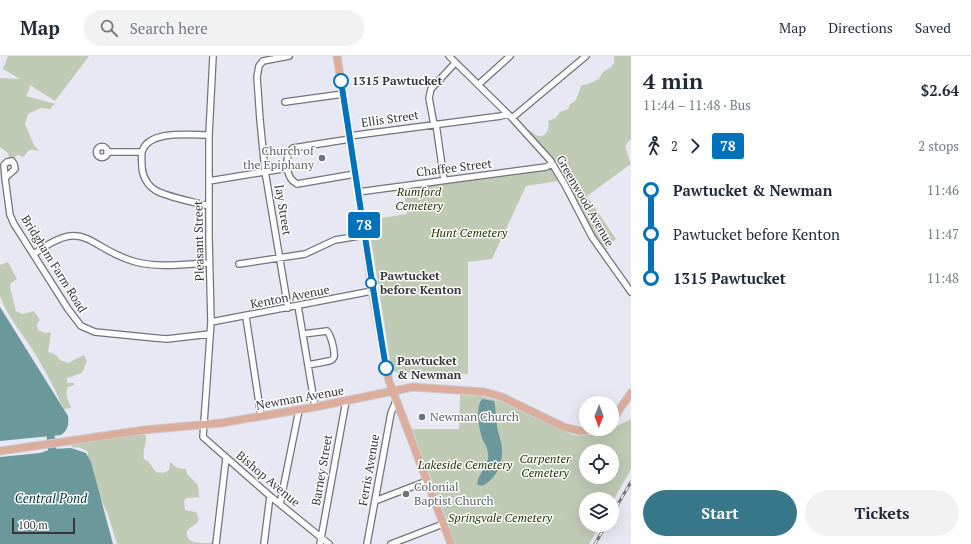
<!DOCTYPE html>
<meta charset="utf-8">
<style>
:root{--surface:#fff;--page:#f2f2f3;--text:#1f2937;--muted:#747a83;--line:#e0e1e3;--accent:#367889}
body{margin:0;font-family:"PT Serif",serif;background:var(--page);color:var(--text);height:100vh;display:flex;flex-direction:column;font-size:15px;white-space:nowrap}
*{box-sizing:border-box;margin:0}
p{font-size:13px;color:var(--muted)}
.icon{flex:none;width:22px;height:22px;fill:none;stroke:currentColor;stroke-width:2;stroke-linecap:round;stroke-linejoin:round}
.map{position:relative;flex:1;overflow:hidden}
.panel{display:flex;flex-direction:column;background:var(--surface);width:340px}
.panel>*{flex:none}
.badge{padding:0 8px;border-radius:3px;font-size:14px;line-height:26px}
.needle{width:26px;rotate:181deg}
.buttons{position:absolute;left:579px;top:340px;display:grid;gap:8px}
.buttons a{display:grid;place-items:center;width:40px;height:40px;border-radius:50%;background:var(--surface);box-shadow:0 4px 16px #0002;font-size:20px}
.scale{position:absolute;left:12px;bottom:10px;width:63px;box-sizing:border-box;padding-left:4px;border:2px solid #36363b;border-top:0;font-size:11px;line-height:14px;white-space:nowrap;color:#36363b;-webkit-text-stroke:3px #fff;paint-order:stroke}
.map>.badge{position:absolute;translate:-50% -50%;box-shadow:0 0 0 2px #fff}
.legs{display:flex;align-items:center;gap:6px;height:44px;padding:0 12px;font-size:13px}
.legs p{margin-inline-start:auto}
.summary{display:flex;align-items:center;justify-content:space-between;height:68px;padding:0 12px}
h1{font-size:22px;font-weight:600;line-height:30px}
.action{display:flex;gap:8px;margin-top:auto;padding:8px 12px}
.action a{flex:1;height:46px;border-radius:24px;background:var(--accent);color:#fff;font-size:16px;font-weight:600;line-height:46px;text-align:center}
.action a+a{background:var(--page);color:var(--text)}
ul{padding:0 12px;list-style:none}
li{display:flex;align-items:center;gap:14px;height:44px;font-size:15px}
li i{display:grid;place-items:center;width:6px;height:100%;margin:0 5px;background:currentColor}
li i::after{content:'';width:10px;height:10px;margin:-5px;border:3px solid;border-radius:50%;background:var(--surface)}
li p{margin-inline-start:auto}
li:first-child i{background:linear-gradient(#0000 50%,currentColor 0)}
li:last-child i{background:linear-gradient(currentColor 50%,#0000 0)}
header{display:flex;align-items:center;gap:24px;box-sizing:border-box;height:56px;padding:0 20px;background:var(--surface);border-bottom:1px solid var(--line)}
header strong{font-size:19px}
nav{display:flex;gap:22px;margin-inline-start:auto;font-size:14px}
.search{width:280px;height:36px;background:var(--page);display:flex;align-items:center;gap:10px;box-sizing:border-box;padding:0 14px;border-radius:22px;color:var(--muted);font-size:15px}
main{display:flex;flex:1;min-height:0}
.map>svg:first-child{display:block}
</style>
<header>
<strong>Map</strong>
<div class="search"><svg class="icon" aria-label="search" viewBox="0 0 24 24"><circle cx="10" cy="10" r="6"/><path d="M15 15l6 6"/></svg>Search here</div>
<nav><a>Map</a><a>Directions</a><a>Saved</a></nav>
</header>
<main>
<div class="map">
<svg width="631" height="488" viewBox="0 0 631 488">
<rect width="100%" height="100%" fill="#e8e8f4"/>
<path fill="#c0cbb6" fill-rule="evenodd" d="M8,0h81l-34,45 -25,-16 -1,5 -3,6 30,8 -4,2 -1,3 -10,-1 -13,6 -3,10 9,21 5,6c-11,-3 -9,-1 -16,6l-4,-2 -3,1 -3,6 -5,-1 1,-3 -1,-5 -8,-6v-69l20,1 -17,-10z
M614,0h17v83l-6,7 6,18 -44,32 29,43c-6,5 -8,10 -13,14l-39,-70 -38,-50 3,-3c3,2 6,5 9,6 9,1 12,-8 10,-15l8,-3 4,-6 8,-3 2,-5c9,-3 7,-12 12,-19l6,-1 11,-5 3,-6 9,-6 3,-4z
M552,112l6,13 -32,5 -34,73 -24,3v112l-70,-1 -4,-2 -3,-5 -23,-146 39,-6 -4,-26z
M8,206l9,17 -6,4 -1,4 6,24 6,3 12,-3 6,9c-4,3 -3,6 -2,10l7,3 5,-1 1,2 -3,18c7,1 8,3 12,8l8,3 16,-8 3,6 -5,12 -15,5v5h7v2l-6,2c-4,8 1,13 3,21l-7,1c-4,-6 -6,-13 -9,-19 -7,-14 -15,-28 -23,-41 -11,-17 -25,-33 -32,-53v-31z
M460,339l21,1 21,6 71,33c23,3 38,-6 58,-16v50l-19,34v-4h-26v26h14l-11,19h-134l-8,-24 -35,-91h47zM586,395h26v26h-26z
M139,373l-2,6h9c1,8 -4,15 -2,24l4,2 8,11 7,1 6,-3 1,-8 2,1c3,5 8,6 14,6l1,5 11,11 1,12 -13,1 -2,3 1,9 11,2c7,14 -3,11 -9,19 -2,13 13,12 23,12l3,-2 1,-7 3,3 -1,7h-99l-10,-32 -9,-18 -10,-36v-6l-7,-4 -9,-1 -2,-6z"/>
<path fill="#6b989a" d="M0,251l68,109c1,8 0,14 -7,19l-61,6z
M482,343l12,2c2,9 2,17 3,25 1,8 5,16 5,24 1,15 -7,30 -20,36l-5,-2c2,-13 13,-18 11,-31 0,-5 -4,-10 -6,-15 -3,-10 -7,-30 0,-39z
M71,392l15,5 5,9 22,82h-113v-87l40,-4 12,-4z"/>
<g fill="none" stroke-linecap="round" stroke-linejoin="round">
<path stroke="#6b989a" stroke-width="8" d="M49,370l1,3 3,31"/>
<g stroke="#73737d" stroke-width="8">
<path id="minor" d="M213,0l-4,79v103l2,84 -8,115 67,59 59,48
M449,0l63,62 38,42 15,25 27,52 39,55
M479,28l31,-28
M285,46l58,-8
M512,62l74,-62
M436,68l8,56
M434,69l-5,-27 2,-9 24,-26
M349,80l152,-20 7,-2
M350,83l-57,9c-9,7 -8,30 4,36l58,-10
M96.5 96a5.5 5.5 0 1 1 11 0a5.5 5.5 0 1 1-11 0Z
M107,96h35
M12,105l2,3 1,5 -10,9 -1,-13 3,-3z
M5,122l5,37 4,9 54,85 13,17 14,6 60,6 12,1 43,-5
M209,125l79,-13
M358,136l188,-25 6,-3
M209,150c-15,-4 -37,-8 -50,-14 -10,-4 -16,-14 -17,-24 0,-5 -1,-11 0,-16 6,-23 50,-17 67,-17
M34,198c53,-39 53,-5 102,8 23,6 50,2 73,1
M239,208l66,-10 30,-14 30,-5
M298,250l17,101
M288,252l-23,-137 -5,-51 -3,-43 2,-11 4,-5 26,-5
M246,261l15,99
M211,266l161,-31
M303,278l24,-3c4,4 8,20 7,26 -1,3 -2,3 -5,4l-21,4
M375,445l52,-20
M280,448l19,-94
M216,488l10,-86
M264,488l6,-48
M320,488l26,-143
M367,488l24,-131 5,-12
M391,488l52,-20"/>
</g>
<g stroke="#cbcbcc" stroke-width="9">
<path id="major" d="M337,0l27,172 8,63 17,90 62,163
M612,364l19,-27
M0,395l144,-21 77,-7 94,-16 98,-20 72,5 17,5 62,30 16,4 17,-2"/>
</g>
<use href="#minor" stroke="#fff" stroke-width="5.5"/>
<use href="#major" stroke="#dcad9d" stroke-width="7"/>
<g stroke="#76767e" stroke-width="3">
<path id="rail" d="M612,458l19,-32
M595,488l11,-19"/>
</g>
<use href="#rail" stroke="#fff" stroke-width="1.5" stroke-dasharray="4.5" stroke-linecap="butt"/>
</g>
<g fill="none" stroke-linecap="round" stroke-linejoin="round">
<g stroke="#fff" stroke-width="9">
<path id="line-1" d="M341,25c15,96 29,192 45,287"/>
</g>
<use href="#line-1" stroke="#0072bc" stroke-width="6"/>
</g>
<g fill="#fff" stroke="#0072bc" stroke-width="2">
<circle cx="341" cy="25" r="7"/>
<circle cx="371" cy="227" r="5"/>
<circle cx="386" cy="312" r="7"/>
</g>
<g fill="#6b7280" stroke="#fff" stroke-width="1.5">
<circle cx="322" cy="102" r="4"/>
<circle cx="422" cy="361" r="4"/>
<circle cx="406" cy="438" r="4"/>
</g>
<g text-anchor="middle" stroke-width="3" stroke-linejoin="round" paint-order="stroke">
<g font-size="12" font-weight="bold" fill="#36363b" stroke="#fff" text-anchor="start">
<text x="352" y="29">1315 Pawtucket</text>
<text x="380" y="224">Pawtucket<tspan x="380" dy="14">before Kenton</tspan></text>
<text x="397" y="309">Pawtucket<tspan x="397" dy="14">&amp; Newman</tspan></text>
</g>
<g font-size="12" fill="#36363b" stroke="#fff">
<text transform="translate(390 63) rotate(-8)" y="4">Ellis Street</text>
<text transform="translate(454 112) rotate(-7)" y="4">Chaffee Street</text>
<text transform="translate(585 145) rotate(60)" y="4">Greenwood Avenue</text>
<text transform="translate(283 154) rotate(81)" y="4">Jay Street</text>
<text transform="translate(199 185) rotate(-91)" y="4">Pleasant Street</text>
<text transform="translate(54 208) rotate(58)" y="4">Bridgham Farm Road</text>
<text transform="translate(290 241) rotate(-11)" y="4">Kenton Avenue</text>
<text transform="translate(300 342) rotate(-10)" y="4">Newman Avenue</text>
<text transform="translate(322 414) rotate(-80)" y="4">Barney Street</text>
<text transform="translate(369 414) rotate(-80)" y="4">Ferris Avenue</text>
<text transform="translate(268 423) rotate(40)" y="4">Bishop Avenue</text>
</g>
<g font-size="12" fill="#5b616d" stroke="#fff" text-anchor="start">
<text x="314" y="99" text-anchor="end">Church of<tspan x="314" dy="14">the Epiphany</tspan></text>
<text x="430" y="365">Newman Church</text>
<text x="414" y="435">Colonial<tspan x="414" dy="14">Baptist Church</tspan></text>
</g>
<g font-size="12" font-style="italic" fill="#213703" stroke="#fff">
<text x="419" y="140">Rumford<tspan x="419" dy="14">Cemetery</tspan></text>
<text x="469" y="181">Hunt Cemetery</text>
<text x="545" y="407">Carpenter<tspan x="545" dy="14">Cemetery</tspan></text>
<text x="465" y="413">Lakeside Cemetery</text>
<text x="500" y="466">Springvale Cemetery</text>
</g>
<g font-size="13" font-style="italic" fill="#053537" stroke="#fff">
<text x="51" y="447">Central Pond</text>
</g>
</g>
</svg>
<div class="buttons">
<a><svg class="needle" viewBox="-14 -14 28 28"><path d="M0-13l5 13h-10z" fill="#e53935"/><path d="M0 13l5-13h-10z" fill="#747a83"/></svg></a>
<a><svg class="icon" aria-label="locate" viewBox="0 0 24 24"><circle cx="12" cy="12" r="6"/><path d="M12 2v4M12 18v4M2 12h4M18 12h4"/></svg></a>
<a><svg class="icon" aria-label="layers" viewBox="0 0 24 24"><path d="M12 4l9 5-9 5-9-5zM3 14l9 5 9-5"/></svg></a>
</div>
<div class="scale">100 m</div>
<b class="badge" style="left:364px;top:169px;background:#0072bc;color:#fff">78</b>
</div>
<section class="panel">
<div class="summary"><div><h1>4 min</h1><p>11:44 – 11:48 · Bus</p></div><b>$2.64</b></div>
<div class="legs"><svg class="icon" aria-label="walk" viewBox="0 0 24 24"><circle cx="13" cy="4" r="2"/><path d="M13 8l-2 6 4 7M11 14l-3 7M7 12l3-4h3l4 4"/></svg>2<svg class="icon" aria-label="forward" viewBox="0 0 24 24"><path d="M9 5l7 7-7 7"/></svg><b class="badge" style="background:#0072bc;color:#fff">78</b><p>2 stops</p></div>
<ul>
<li><i style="color:#0072bc"></i><b>Pawtucket &amp; Newman</b><p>11:46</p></li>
<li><i style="color:#0072bc"></i><span>Pawtucket before Kenton</span><p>11:47</p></li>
<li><i style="color:#0072bc"></i><b>1315 Pawtucket</b><p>11:48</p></li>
</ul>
<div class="action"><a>Start</a><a>Tickets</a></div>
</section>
</main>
